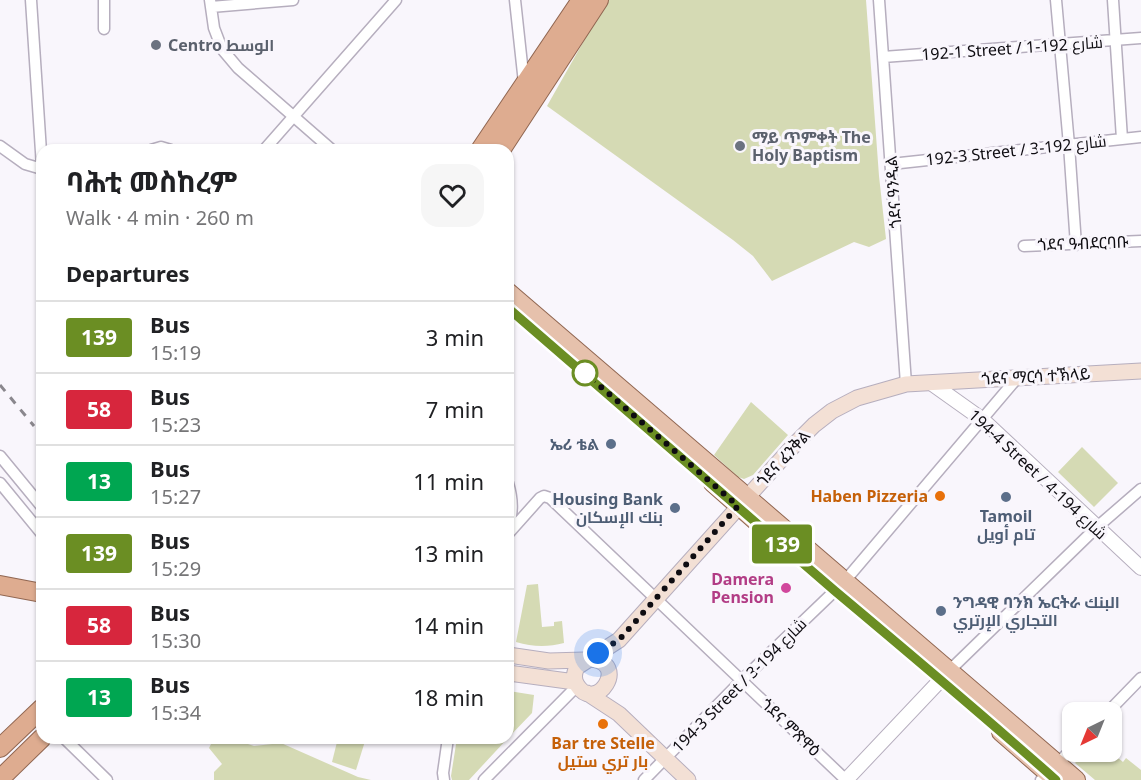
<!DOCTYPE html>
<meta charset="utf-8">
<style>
:root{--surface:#fff;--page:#f6f6f6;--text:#202124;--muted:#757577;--line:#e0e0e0}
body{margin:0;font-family:"Noto Sans",Cairo,"Noto Sans Ethiopic",sans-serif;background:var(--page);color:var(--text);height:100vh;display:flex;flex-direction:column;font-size:22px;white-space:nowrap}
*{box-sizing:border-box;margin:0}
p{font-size:20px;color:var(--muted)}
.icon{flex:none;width:33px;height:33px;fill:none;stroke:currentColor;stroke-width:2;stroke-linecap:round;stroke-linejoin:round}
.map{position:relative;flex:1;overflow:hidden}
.details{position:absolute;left:36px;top:144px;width:478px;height:600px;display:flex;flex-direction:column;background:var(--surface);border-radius:18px;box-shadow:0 2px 4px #0004}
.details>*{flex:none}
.badge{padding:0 12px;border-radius:4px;font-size:21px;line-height:39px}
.needle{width:39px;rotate:223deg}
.tools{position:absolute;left:1062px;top:702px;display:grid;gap:12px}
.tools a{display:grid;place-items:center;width:60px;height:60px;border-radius:12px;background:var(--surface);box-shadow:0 2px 4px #0004;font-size:30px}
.you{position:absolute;width:30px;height:30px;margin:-15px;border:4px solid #fff;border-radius:50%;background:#1a73e8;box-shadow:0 0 0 9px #1a73e833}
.map>.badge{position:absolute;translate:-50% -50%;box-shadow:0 0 0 3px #fff}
h2{padding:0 30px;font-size:22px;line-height:54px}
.round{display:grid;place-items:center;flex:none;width:63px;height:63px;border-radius:18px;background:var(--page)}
.headline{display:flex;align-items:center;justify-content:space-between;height:102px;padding:0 30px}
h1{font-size:28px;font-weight:700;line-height:45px}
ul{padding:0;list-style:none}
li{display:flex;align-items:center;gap:18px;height:72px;padding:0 30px;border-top:2px solid var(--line)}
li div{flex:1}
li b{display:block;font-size:22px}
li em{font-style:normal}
li .badge{min-width:66px;font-weight:700;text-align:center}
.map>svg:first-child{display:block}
</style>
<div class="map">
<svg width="1141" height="780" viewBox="0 0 1141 780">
<rect width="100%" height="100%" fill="#f9f6fc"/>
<path fill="#d5dab4" d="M607,0h259l13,176 7,63 -17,8 -15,-5 -82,39 -19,-25 -20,-16 -186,-134z
M751,402l37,33 -35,40 -9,4 -6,-2 -24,-22z
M1082,447l36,36 -24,24 -36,-35z
M538,584l4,43 12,-1v-4l8,-1 2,22c-16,4 -31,4 -48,-1l11,-57z
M509,691l25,4 -2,18 -24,25z
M214,738h16l24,8 27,-3 77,34 13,3h-157v-8l8,-8 -13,-16z
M338,738h28l-10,32 -24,-8z
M457,738h51l-39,42h-17l-1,-4z
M1085,752h26l12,10 3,-4 15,12v10h-46l-20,-17z"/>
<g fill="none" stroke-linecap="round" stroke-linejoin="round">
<g stroke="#b6aebe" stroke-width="13">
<path id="minor" d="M31,0l11,167
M104,0v29
M210,0l4,28 8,21 16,19 94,82
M515,0l9,83
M879,0l27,384
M1056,0l13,145 7,100
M1113,0l9,139
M211,7l82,-7
M883,57l258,-19
M0,146l25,18 17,5
M151,150l10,-3 10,3
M264,150l132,-150
M891,164l250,-27
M1024,246l117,-5
M0,456l42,51
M0,483l42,51
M508,483c5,17 5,29 0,46
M508,534l32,-36 4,-2 6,2 296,282
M950,670l146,-142 45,-39
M1108,712l33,-34
M64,738l43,42
M444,780l-1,-7 5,-35
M484,780l93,-94
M644,780l98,-100 102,-98 174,-205
M1041,780l31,-31"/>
</g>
<g stroke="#b6aebe" stroke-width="16">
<path id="tertiary" d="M931,383l52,37 158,148
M846,780l104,-110"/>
</g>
<g stroke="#b6aebe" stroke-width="17">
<path id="secondary" d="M508,655l41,6 35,-1
M590,659c41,3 6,56 -13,26 -4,-6 -3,-12 0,-18l42,-27 177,-197 18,-18 18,-14 25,-13 49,-14 235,-13
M508,673l67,9
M587,693l32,21 69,66"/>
</g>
<g stroke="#906651" stroke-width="20">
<path id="primary" d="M508,292l568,488
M713,483l76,67
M1001,732l55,48"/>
</g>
<g stroke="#906651" stroke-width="20">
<path id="trunk" d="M480,150l101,-150
M501,150l98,-150
M0,585l42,8
M0,748l42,-40
M0,779l42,-41"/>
</g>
<use href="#minor" stroke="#fff" stroke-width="10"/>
<use href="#tertiary" stroke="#fff" stroke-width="14"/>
<use href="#secondary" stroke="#f3e0d5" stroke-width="15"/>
<use href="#primary" stroke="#e6c1ac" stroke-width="18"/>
<use href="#trunk" stroke="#deac90" stroke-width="18"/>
<path stroke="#8a878d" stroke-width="3" stroke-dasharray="8 8" stroke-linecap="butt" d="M0,385l34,41"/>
</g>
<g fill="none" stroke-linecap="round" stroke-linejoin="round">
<g stroke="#fff" stroke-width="14">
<path id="line" d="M508,308c110,94 218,189 327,283 74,62 149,125 221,189"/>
</g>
<use href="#line" stroke="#6b8e23" stroke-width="9"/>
<path stroke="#0e0c11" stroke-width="6" stroke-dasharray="0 10.8" d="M585,373l153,133 -119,134 -21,13"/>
</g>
<g fill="#6b7280" stroke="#f9f6fc" stroke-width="2">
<circle cx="156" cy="45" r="6"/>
<circle cx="740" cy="146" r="6"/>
</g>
<circle fill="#fff" stroke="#6b8e23" stroke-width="3" cx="585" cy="373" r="12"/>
<g fill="#5c6f8a" stroke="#f9f6fc" stroke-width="2">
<circle cx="611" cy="444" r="6"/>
<circle cx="1006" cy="497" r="6"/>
<circle cx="675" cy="508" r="6"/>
<circle cx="941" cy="611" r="6"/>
</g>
<g fill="#e8710a" stroke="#f9f6fc" stroke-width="2">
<circle cx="940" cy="496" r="6"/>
<circle cx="603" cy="724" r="6"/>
</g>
<circle fill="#d1479c" stroke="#f9f6fc" stroke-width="2" cx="786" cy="588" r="6"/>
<g text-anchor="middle" stroke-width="6" stroke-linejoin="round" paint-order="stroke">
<g font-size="16" font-weight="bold" fill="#5b616d" stroke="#f9f6fc" text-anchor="start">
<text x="168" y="51">Centro الوسط</text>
<text x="752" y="143">ማይ ጥምቀት The<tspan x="752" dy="18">Holy Baptism</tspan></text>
</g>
<g font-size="16" fill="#0e0c11" stroke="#f9f6fc">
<text transform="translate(1012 48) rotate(-4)" y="6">192-1 Street / شارع 192-1</text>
<text transform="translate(1016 150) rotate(-6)" y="6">192-3 Street / شارع 192-3</text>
<text transform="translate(893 192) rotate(-94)" y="6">ጎደና ዓንዲል</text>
<text transform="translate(1083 243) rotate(-2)" y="6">ጎደና ዓብደርባቡ</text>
<text transform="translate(1036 376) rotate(-3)" y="6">ጎደና ማርሳ ተኽላይ</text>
<text transform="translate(783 458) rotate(-47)" y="6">ጎደና ፈንቅል</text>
<text transform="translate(1038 474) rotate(43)" y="6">194-4 Street / شارع 194-4</text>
<text transform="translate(739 685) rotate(-45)" y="6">194-3 Street / شارع 194-3</text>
<text transform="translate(791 727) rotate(44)" y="6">ጎደና ምጽዋዕ</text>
</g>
<g font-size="16" font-weight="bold" fill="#4e5e75" stroke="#f9f6fc" text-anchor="end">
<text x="599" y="450">ኤሪ ቴል</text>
<text x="663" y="505">Housing Bank<tspan x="663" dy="18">بنك الإسكان</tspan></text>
<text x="1006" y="522" text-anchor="middle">Tamoil<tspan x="1006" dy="18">تام أويل</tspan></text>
<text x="953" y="608" text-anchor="start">ንግዳዊ ባንክ ኤርትራ البنك<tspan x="953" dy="18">التجاري الإرتري</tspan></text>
</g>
<g font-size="16" font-weight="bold" fill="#c56008" stroke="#f9f6fc" text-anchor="end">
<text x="928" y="502">Haben Pizzeria</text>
<text x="603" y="749" text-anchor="middle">Bar tre Stelle<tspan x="603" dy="18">بار تري ستيل</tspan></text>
</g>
<g font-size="16" font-weight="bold" fill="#b23c85" stroke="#f9f6fc" text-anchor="end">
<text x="774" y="585">Damera<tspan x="774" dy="18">Pension</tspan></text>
</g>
</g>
</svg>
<div class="tools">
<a><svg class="needle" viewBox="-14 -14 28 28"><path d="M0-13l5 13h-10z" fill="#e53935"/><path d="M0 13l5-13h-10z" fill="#757577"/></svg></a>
</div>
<div class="you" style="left:598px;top:653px"></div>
<b class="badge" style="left:782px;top:544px;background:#6b8e23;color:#fff">139</b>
<section class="details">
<div class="headline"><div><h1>ባሕቲ መስከረም</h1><p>Walk · 4 min · 260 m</p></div><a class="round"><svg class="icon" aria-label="heart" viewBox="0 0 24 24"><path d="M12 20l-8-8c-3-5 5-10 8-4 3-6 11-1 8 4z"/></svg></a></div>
<h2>Departures</h2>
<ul>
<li><span class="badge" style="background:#6b8e23;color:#fff">139</span><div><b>Bus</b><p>15:19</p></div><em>3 min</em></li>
<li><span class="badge" style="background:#d7263d;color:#fff">58</span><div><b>Bus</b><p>15:23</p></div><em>7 min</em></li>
<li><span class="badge" style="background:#00a651;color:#fff">13</span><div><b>Bus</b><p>15:27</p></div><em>11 min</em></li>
<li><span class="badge" style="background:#6b8e23;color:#fff">139</span><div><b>Bus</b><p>15:29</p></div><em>13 min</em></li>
<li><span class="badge" style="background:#d7263d;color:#fff">58</span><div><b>Bus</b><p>15:30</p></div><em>14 min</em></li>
<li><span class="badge" style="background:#00a651;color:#fff">13</span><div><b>Bus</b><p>15:34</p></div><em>18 min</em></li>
</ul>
</section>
</div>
